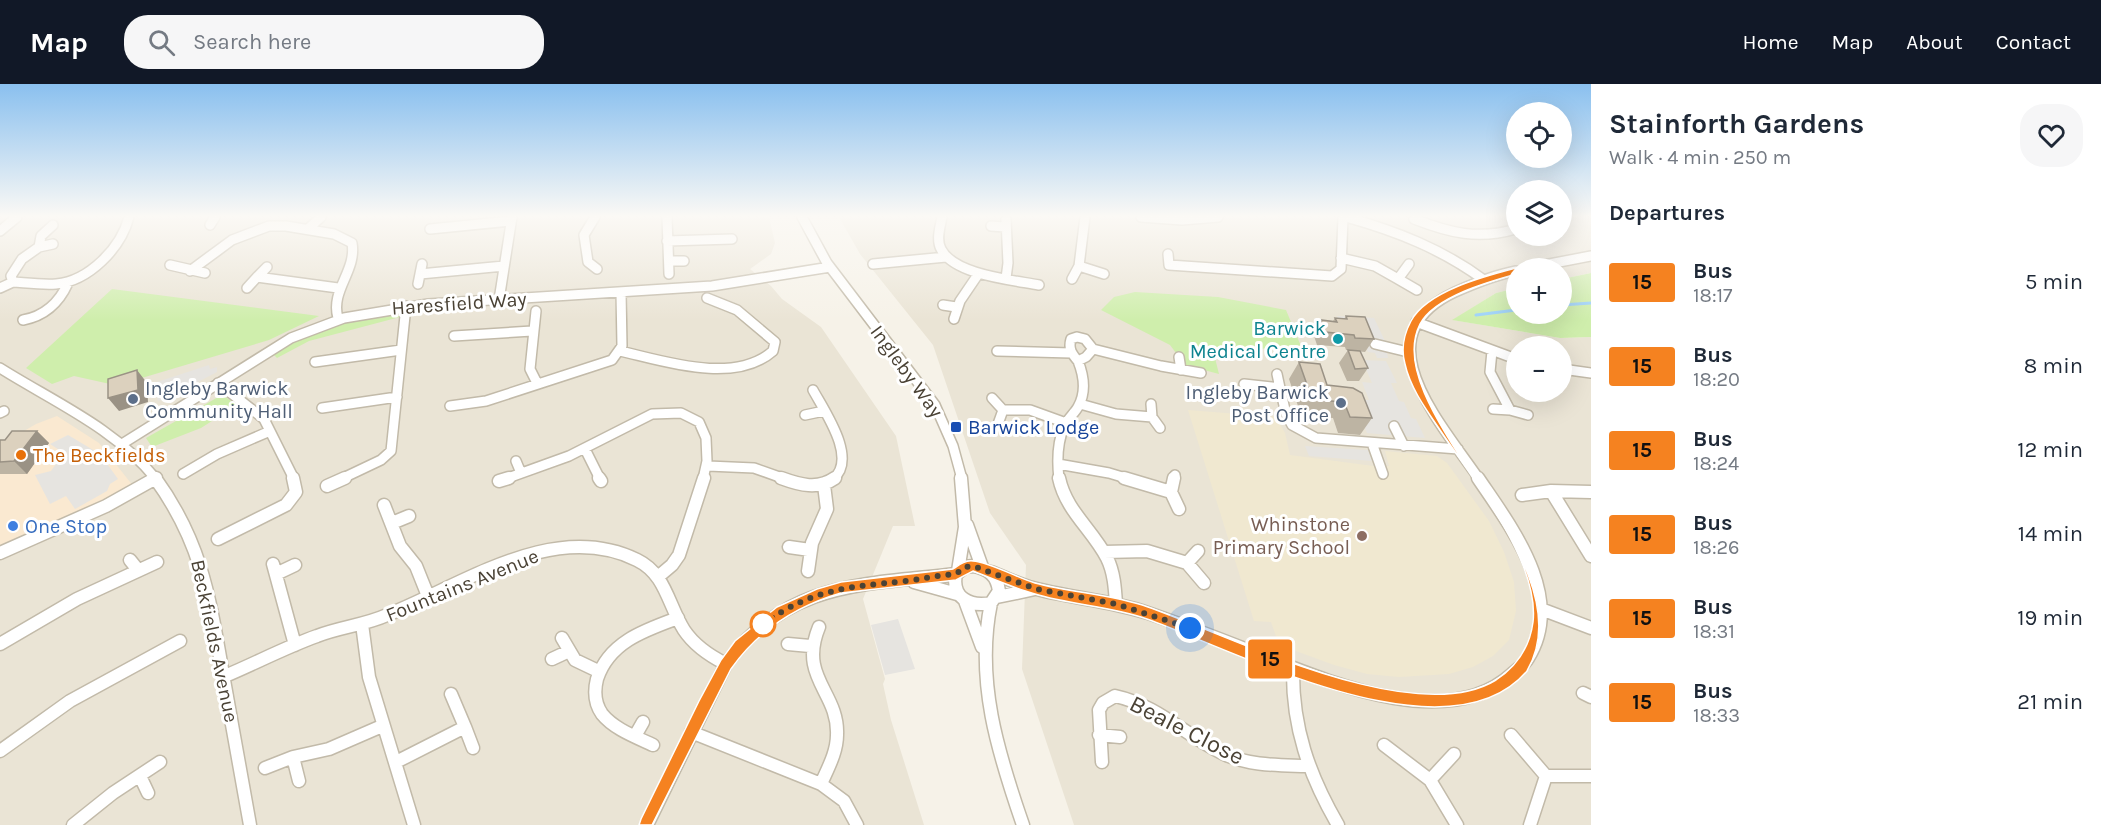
<!DOCTYPE html>
<meta charset="utf-8">
<style>
:root{--surface:#fff;--page:#f6f6f7;--text:#1f2937;--muted:#747a83;--accent:#111827}
body{margin:0;font-family:Karla,sans-serif;background:var(--page);color:var(--text);height:100vh;display:flex;flex-direction:column;font-size:22px;white-space:nowrap}
*{box-sizing:border-box;margin:0}
p{font-size:20px;color:var(--muted)}
.icon{flex:none;width:33px;height:33px;fill:none;stroke:currentColor;stroke-width:2;stroke-linecap:round;stroke-linejoin:round}
.map{position:relative;flex:1;overflow:hidden}
.side{display:flex;flex-direction:column;background:var(--surface);width:510px}
.side>*{flex:none}
.badge{padding:0 12px;border-radius:4px;font-size:21px;line-height:39px}
.tools{position:absolute;left:1506px;top:18px;display:grid;gap:12px}
.tools a{display:grid;place-items:center;width:66px;height:66px;border-radius:50%;background:var(--surface);box-shadow:0 6px 24px #0002;font-size:30px}
.you{position:absolute;width:30px;height:30px;margin:-15px;border:4px solid #fff;border-radius:50%;background:#1a73e8;box-shadow:0 0 0 9px #1a73e833}
.map>.badge{position:absolute;translate:-50% -50%;box-shadow:0 0 0 3px #fff}
h2{padding:0 18px;font-size:22px;line-height:54px}
.round{display:grid;place-items:center;flex:none;width:63px;height:63px;border-radius:24px;background:var(--page)}
.headline{display:flex;align-items:center;justify-content:space-between;height:102px;padding:0 18px}
h1{font-size:28px;font-weight:700;line-height:45px}
ul{padding:0;list-style:none}
li{display:flex;align-items:center;gap:18px;height:84px;padding:0 18px}
li div{flex:1}
li b{display:block;font-size:22px}
li em{font-style:normal}
li .badge{min-width:66px;font-weight:700;text-align:center}
header{display:flex;align-items:center;gap:36px;box-sizing:border-box;height:84px;padding:0 30px;background:var(--accent);color:#fff}
header strong{font-size:28px}
nav{display:flex;gap:33px;margin-inline-start:auto;font-size:21px}
.search{width:420px;height:54px;background:var(--page);display:flex;align-items:center;gap:15px;box-sizing:border-box;padding:0 21px;border-radius:24px;color:var(--muted);font-size:22px}
main{display:flex;flex:1;min-height:0}
.map>svg:first-child{display:block}
</style>
<header>
<strong>Map</strong>
<div class="search"><svg class="icon" aria-label="search" viewBox="0 0 24 24"><circle cx="10" cy="10" r="6"/><path d="M15 15l6 6"/></svg>Search here</div>
<nav><a>Home</a><a>Map</a><a>About</a><a>Contact</a></nav>
</header>
<main>
<div class="map">
<svg width="1591" height="741" viewBox="0 0 1591 741">
<rect width="100%" height="100%" fill="#f6f2e8"/>
<path fill="#eae4d5" fill-rule="evenodd" d="M0,133h769l6,26 -4,11 -21,15 21,17 11,13 39,28 75,109 19,90h-22l-30,73 22,80 -2,5 8,36 33,105h-924z
M839,133h677v19h46v-19h29v56l-29,6v-11h-46v20l-20,5 -43,27 107,18 31,-1v488h-517l-52,-156 4,-104 -36,-52 -57,-168 -73,-91zM1516,262h46v46h-46z"/>
<path fill="#fae9d1" d="M57,332l42,27 35,44 -134,62v-104l36,-21z"/>
<path fill="#f0e8d0" d="M1188,326l88,7 9,16 5,22 91,12 8,-1 -4,-15 52,5 10,7 42,58 15,31 10,30 2,29 -7,29 -16,16 -20,11 -24,7 -50,3 -32,-3 -33,-9 -38,-14 -19,-12 -6,-17 -17,-1z"/>
<path fill="#cfeeac" d="M1591,189v64l-31,1 -108,-18 44,-27 20,-5v26h46v-35z
M112,205l207,27 -50,24 -134,40 -25,4 -36,-8 -22,8 -26,-16z
M1135,208l83,5 68,13 17,41 -37,-3 -29,7 -20,-1 -2,4 4,16 -34,-9 -15,-20 -69,-35 13,-13z
M395,228l5,5 -91,24 -32,17 -5,-5 25,-14 34,-15z
M220,312h4l13,9 -36,23 -49,19 -6,-9z"/>
<path fill="#e6e4e0" d="M1337,232l37,2 10,21 4,19h-11l-2,-5 -7,-1 -10,-24 -17,-1z
M1362,276l24,1 11,22h-6l8,18 5,1 7,16 5,1 9,19 -58,-5 -14,-34 16,1 -7,-18 10,1z
M209,281l1,4 7,-2v5l-21,11v4l-19,6 -1,-5 -5,1 -3,5 1,3 -11,4 -4,-18z
M68,351l32,19 18,25 -8,5 -3,7 -32,18 -9,-13 -16,8 -15,-29 16,-4 13,-18 -14,-9z
M1305,362l63,4 4,11 -63,-5z
M898,535l17,50 -30,6 -14,-50z"/>
<g fill="none" stroke-linecap="round" stroke-linejoin="round">
<path stroke="#9dd2f9" stroke-width="3" d="M1562,221l29,-2
M1476,231l40,-5"/>
<g stroke="#c2baa9" stroke-width="12">
<path id="minor-far1" d="M595,133l-11,18 4,27 9,7
M667,133l2,57
M802,133l25,46 108,142 18,41 9,33
M942,133c-2,10 -6,23 -1,32 13,26 72,31 98,36
M1141,133l41,3 36,-3
M1346,133c50,14 96,32 138,63
M1006,135l2,44 -2,15
M1414,135c36,14 64,21 102,10
M53,141l-12,11 -2,11 -17,12 -11,17 2,6c14,1 29,3 43,2 33,-3 65,-36 73,-67
M210,141l5,-8
M991,142l14,1
M308,145l13,-12
M430,145l81,-8
M0,147l17,-14
M667,157l65,-2
M39,163l14,-3
M1168,170l1,11 163,11 9,-7 2,-52
M1341,174l34,8 23,13 11,-15
M672,177h12
M873,180l73,-7
M170,181l35,8
M1079,182l25,8
M267,183l-10,10 81,11
M1528,184l63,-12
M190,187l42,-31 37,-14h17l48,8 18,9c5,28 -22,47 -14,75
M420,190l84,-8
M1072,195l7,-13 6,-49
M1398,195l19,11
M418,200l4,-20
M0,204l13,-6
M247,204l10,-11
M499,216l13,-83
M943,221l13,2
M536,227l-6,58 7,14
M954,235l6,-18 19,-28
M23,236c22,-4 36,-17 45,-37
M1416,238l100,37
M454,252l78,-5
M1077,253l8,2 8,10 -7,8 -8,4c-6,-7 -10,-12 -7,-22z
M1375,260l33,8
M1093,265l68,17 40,7
M620,267c44,10 114,34 153,0l2,-9 -38,-32 -30,-12
M997,267l74,2
M1492,267l-2,21 20,38 -17,-1
M1179,273l2,13
M315,278l86,-12
M0,284c54,34 115,60 156,111
M1562,285l29,4
M1277,290l3,14
M218,299l46,36 30,60
M1244,300l36,4 6,26 6,11 24,13 142,11
M813,306c12,22 45,69 20,89
M992,314l11,12h27l36,13
M1080,320l36,10 36,3 -1,-13
M450,322l36,-5 126,-41 10,-14 -1,-54
M322,324l75,-11
M1510,326l18,5
M0,329l4,-2
M805,331l19,-4
M1152,333l8,11
M998,340l5,-14
M1394,342l10,20
M1372,359l11,31
M122,360l169,-106 53,-20 84,-14 284,-18 118,-19
M585,365l15,30
M516,377l5,12
M1058,380l51,9 20,6
M708,382l46,2 31,11
M183,390l34,-20 53,-23
M341,395l40,-19 10,-9 15,-145
M505,395l64,-23 83,-42 29,-1 18,9 7,16 1,23 -4,18
M1059,395c-2,-17 -2,-36 5,-52 3,-8 10,-13 14,-20 8,-14 6,-31 0,-46
M1174,395l1,-4
M1479,395c-38,-56 -119,-143 -24,-187 20,-9 40,-17 61,-21"/>
</g>
<g stroke="#c2baa9" stroke-width="15">
<path id="minor" d="M155,394c48,66 55,123 69,202 9,48 17,97 26,145
M599,394l2,3
M781,394c19,7 37,12 54,0
M1059,394c7,33 33,51 48,80 7,14 8,30 9,46
M1124,394l47,14 3,-14
M499,397l10,-3
M327,402l18,-8
M1171,408l8,17
M1591,408l-40,-1 40,65
M1522,411l29,-4
M384,421l16,41 16,20 12,30
M392,439l17,-7
M967,441l15,42
M218,455l68,-34 10,-13 -3,-14
M789,463l21,3
M1104,468l43,-1 40,12 11,-12
M0,469l106,-47 50,-28
M130,476l8,10
M1187,479l17,20
M273,480l22,81
M973,482c15,3 24,9 26,25l-8,12c-21,4 -40,-5 -35,-29l9,-7z
M808,487l4,-28 15,-34 -3,-24
M958,487l7,-44 -4,-49
M991,488c13,5 25,11 38,15 39,11 80,13 119,26 35,12 69,25 102,38 72,28 195,84 262,23 6,-5 12,-9 16,-16 38,-61 -17,-131 -50,-180
M276,490l19,-9
M659,492l13,-11 7,-10 25,-77
M914,498l43,12
M997,513l38,-8
M965,517l17,46
M991,519c-16,77 7,150 32,222
M1541,525l50,19
M362,540l7,53 45,148
M819,543c-21,51 20,65 18,108 0,17 -9,33 -16,49
M562,554l13,22 23,11
M0,560l77,-45 80,-37
M788,560l22,2
M552,575l15,-7
M1293,584c-1,59 16,107 45,157
M225,592c31,-13 61,-29 92,-40 23,-9 48,-11 70,-21 76,-30 167,-96 250,-55 29,14 31,45 47,70 10,15 26,26 42,34
M1583,609l8,4
M465,643l8,21
M691,648l130,52 23,17 13,24
M1099,651l21,2
M1511,651l35,41 -16,49
M635,652l8,-14
M653,661c-17,-8 -39,-16 -51,-31 -7,-10 -8,-23 -5,-35 12,-37 48,-49 81,-61
M1384,661l46,35 27,45
M0,667l70,-50 110,-60
M293,673l6,24
M396,678l69,-35 -14,-33
M1102,678l-3,-52 4,-7 12,-7c42,9 71,40 109,58 26,12 55,11 82,12
M265,684l28,-11 36,-8 53,-23
M140,692l8,17
M1546,692h45
M1430,696l24,-26
M73,741l40,-32 47,-31
M647,741l79,-161c61,-83 137,-79 230,-90"/>
</g>
<use href="#minor-far1" stroke="#fff" stroke-width="9"/>
<use href="#minor" stroke="#fff" stroke-width="12"/>
</g>
<path fill="#bdb4a3" d="M1346,232l28,23 -9,13 -19,-2 -1,-3 -28,-2 -4,-12 8,-13 12,1 2,-3 9,1z
M1348,266l20,18 -9,13h-12l-8,-18z
M1299,278l28,23 45,33 -12,17 -22,-2 -5,-15 -26,-2 -7,-4 -11,-33z
M37,347l12,12 -22,31h-27v-34h5z"/>
<path fill="#9a9285" d="M137,286l10,13 1,19 -29,9 -11,-13z
M37,347l12,12 -22,31 -13,-13z"/>
<path fill="#dcd1be" stroke="#9a9285" stroke-width="1.5" d="M1346,232l19,1 9,22 -19,-1 -1,-3 -29,-3 -4,-12 16,2 -2,-4 12,1z
M1348,266l12,1 8,17 -13,1z
M1299,278l21,2 7,21 26,3 9,5 10,25 -22,-1 -6,-15 -27,-2 -6,-4z
M137,286l1,20 -30,8v-19z
M12,347h25l-23,30 -14,1v-22h5z"/>
<linearGradient id="sky" x2="0" y2="1"><stop stop-color="#8ac0ef"/><stop offset="0.56" stop-color="#fbf9f5"/><stop offset="1" stop-color="#fbf9f5" stop-opacity="0"/></linearGradient>
<rect width="1591" height="236" fill="url(#sky)"/>
<path fill="#f58220" stroke="#fff" stroke-width="1.5" d="M1516,184l5,3 -1,2c-29,8 -85,23 -100,51 -44,86 171,238 107,347 -79,93 -290,-20 -380,-52 -36,-13 -76,-14 -112,-25 -21,-6 -42,-15 -62,-23l-17,9 -115,13c-45,13 -83,38 -110,76l-79,156h-13l2,-6 58,-118 22,-41 14,-19 42,-34 40,-18 24,-7 112,-13c6,-4 12,-9 20,-8 16,1 45,17 62,22 37,10 76,11 113,24 83,29 266,123 348,73 21,-14 34,-34 37,-58 7,-61 -62,-145 -95,-195 -13,-19 -28,-40 -33,-63 -4,-14 -1,-30 6,-43 16,-30 74,-45 105,-53z"/>
<g fill="none" stroke-linecap="round" stroke-linejoin="round">
<path stroke="#4a4235" stroke-width="6" stroke-dasharray="0 10.8" d="M763,540c49,-35 85,-37 143,-43 17,-2 33,-6 50,-7l9,-7 8,-1 63,23 80,15 74,24"/>
</g>
<circle fill="#0f9aa8" stroke="#fff" stroke-width="2" cx="1338" cy="255" r="6"/>
<g fill="#5c6f8a" stroke="#fff" stroke-width="2">
<circle cx="133" cy="315" r="6"/>
<circle cx="1341" cy="319" r="6"/>
</g>
<rect fill="#1a4fb4" stroke="#fff" stroke-width="2" x="950" y="337" width="12" height="12" rx="3"/>
<circle fill="#e8710a" stroke="#fff" stroke-width="2" cx="21" cy="371" r="6"/>
<circle fill="#3f7fe0" stroke="#fff" stroke-width="2" cx="13" cy="442" r="6"/>
<circle fill="#8d6e63" stroke="#fff" stroke-width="2" cx="1362" cy="452" r="6"/>
<circle fill="#fff" stroke="#f58220" stroke-width="3" cx="763" cy="540" r="12"/>
<g text-anchor="middle" stroke-width="6" stroke-linejoin="round" paint-order="stroke">
<g font-size="20" fill="#4a4235" stroke="#fff">
<text transform="translate(459 219) rotate(-4)" y="7">Haresfield Way</text>
<text transform="translate(907 287) rotate(54)" y="7">Ingleby Way</text>
<text transform="translate(462 501) rotate(-22)" y="7">Fountains Avenue</text>
<text transform="translate(215 557) rotate(78)" y="7">Beckfields Avenue</text>
</g>
<g font-size="20" fill="#0d838f" stroke="#fff" text-anchor="end">
<text x="1326" y="251">Barwick<tspan x="1326" dy="23">Medical Centre</tspan></text>
</g>
<g font-size="20" fill="#4e5e75" stroke="#fff" text-anchor="start">
<text x="145" y="311">Ingleby Barwick<tspan x="145" dy="23">Community Hall</tspan></text>
<text x="1329" y="315" text-anchor="end">Ingleby Barwick<tspan x="1329" dy="23">Post Office</tspan></text>
</g>
<g font-size="20" fill="#164399" stroke="#fff" text-anchor="start">
<text x="968" y="350">Barwick Lodge</text>
</g>
<g font-size="20" fill="#c56008" stroke="#fff" text-anchor="start">
<text x="33" y="378">The Beckfields</text>
</g>
<g font-size="20" fill="#785e54" stroke="#fff" text-anchor="end">
<text x="1350" y="447">Whinstone<tspan x="1350" dy="23">Primary School</tspan></text>
</g>
<g font-size="20" fill="#366cbe" stroke="#fff" text-anchor="start">
<text x="25" y="449">One Stop</text>
</g>
<g font-size="24" fill="#4a4235" stroke="#fff">
<text transform="translate(1187 646) rotate(27)" y="8">Beale Close</text>
</g>
</g>
</svg>
<div class="tools">
<a><svg class="icon" aria-label="locate" viewBox="0 0 24 24"><circle cx="12" cy="12" r="6"/><path d="M12 2v4M12 18v4M2 12h4M18 12h4"/></svg></a>
<a><svg class="icon" aria-label="layers" viewBox="0 0 24 24"><path d="M12 4l9 5-9 5-9-5zM3 14l9 5 9-5"/></svg></a>
<a>+</a>
<a>−</a>
</div>
<div class="you" style="left:1190px;top:544px"></div>
<b class="badge" style="left:1270px;top:575px;background:#f58220;color:#111">15</b>
</div>
<section class="side">
<div class="headline"><div><h1>Stainforth Gardens</h1><p>Walk · 4 min · 250 m</p></div><a class="round"><svg class="icon" aria-label="heart" viewBox="0 0 24 24"><path d="M12 20l-8-8c-3-5 5-10 8-4 3-6 11-1 8 4z"/></svg></a></div>
<h2>Departures</h2>
<ul>
<li><span class="badge" style="background:#f58220;color:#111">15</span><div><b>Bus</b><p>18:17</p></div><em>5 min</em></li>
<li><span class="badge" style="background:#f58220;color:#111">15</span><div><b>Bus</b><p>18:20</p></div><em>8 min</em></li>
<li><span class="badge" style="background:#f58220;color:#111">15</span><div><b>Bus</b><p>18:24</p></div><em>12 min</em></li>
<li><span class="badge" style="background:#f58220;color:#111">15</span><div><b>Bus</b><p>18:26</p></div><em>14 min</em></li>
<li><span class="badge" style="background:#f58220;color:#111">15</span><div><b>Bus</b><p>18:31</p></div><em>19 min</em></li>
<li><span class="badge" style="background:#f58220;color:#111">15</span><div><b>Bus</b><p>18:33</p></div><em>21 min</em></li>
</ul>
</section>
</main>
